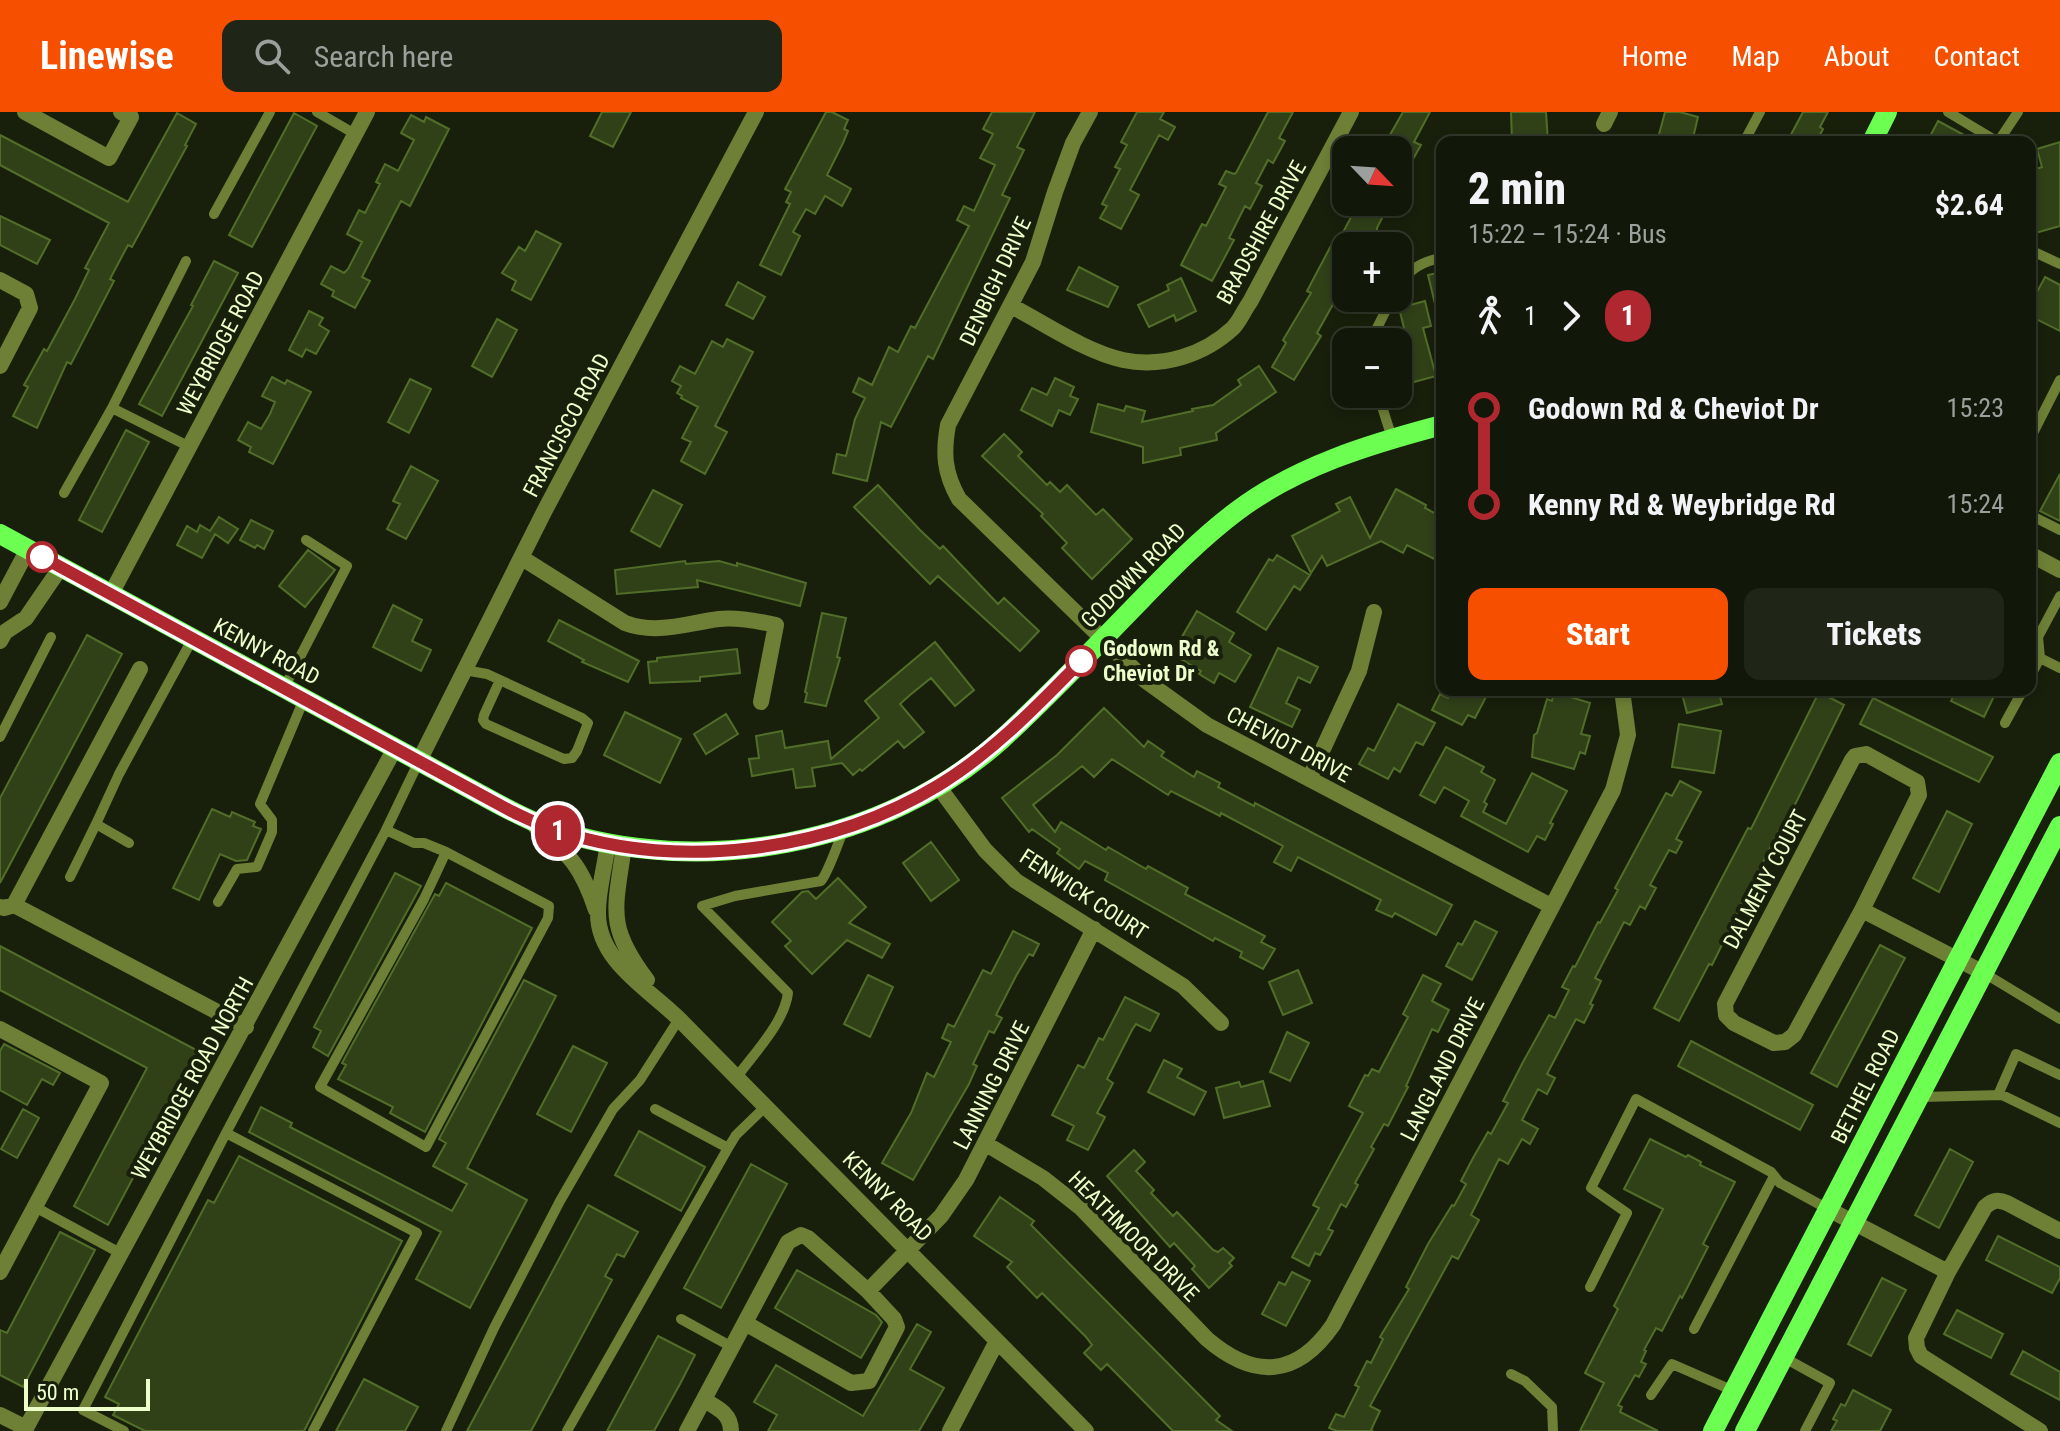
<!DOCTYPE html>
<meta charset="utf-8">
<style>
:root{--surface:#121809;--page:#1f2517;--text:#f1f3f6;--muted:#9ca09c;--line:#31372a;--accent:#f64f00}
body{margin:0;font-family:"Roboto Condensed",sans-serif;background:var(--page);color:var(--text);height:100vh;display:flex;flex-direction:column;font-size:30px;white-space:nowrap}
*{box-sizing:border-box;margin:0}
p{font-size:26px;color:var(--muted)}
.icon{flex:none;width:44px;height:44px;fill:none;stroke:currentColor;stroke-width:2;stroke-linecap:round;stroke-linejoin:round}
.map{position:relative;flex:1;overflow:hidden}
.drawer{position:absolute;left:1436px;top:24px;width:600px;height:560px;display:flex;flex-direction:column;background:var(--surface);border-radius:16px;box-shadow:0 4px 12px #0003,0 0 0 2px var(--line)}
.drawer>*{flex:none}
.badge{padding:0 16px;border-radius:26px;font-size:28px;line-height:52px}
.needle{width:52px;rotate:115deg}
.controls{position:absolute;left:1332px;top:24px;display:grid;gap:16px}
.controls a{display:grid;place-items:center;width:80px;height:80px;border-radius:16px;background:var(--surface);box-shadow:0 4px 12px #0003,0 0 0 2px var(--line);font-size:40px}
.scale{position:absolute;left:24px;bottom:20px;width:126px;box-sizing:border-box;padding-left:8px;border:4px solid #edffcb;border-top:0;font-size:22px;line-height:28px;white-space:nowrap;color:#edffcb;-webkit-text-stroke:6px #18200c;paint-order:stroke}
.map>.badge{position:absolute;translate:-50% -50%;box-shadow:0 0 0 4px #fff}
.legs{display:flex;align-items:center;gap:12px;height:88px;padding:0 32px;font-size:26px}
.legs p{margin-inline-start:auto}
.summary{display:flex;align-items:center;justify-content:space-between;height:136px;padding:0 32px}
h1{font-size:44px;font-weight:800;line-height:60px}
.action{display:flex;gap:16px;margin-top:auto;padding:16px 32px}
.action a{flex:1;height:92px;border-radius:16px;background:var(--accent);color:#fff;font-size:32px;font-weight:800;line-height:92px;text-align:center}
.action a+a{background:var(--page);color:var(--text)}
ul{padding:0 32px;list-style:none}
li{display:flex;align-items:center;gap:28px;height:96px;font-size:30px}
li i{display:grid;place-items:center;width:12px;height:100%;margin:0 10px;background:currentColor}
li i::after{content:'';width:20px;height:20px;margin:-10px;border:6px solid;border-radius:50%;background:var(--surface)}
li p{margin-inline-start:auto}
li:first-child i{background:linear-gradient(#0000 50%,currentColor 0)}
li:last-child i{background:linear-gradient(currentColor 50%,#0000 0)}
header{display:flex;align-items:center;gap:48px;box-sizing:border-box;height:112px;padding:0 40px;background:var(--accent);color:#fff}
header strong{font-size:38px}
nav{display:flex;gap:44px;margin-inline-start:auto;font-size:28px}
.search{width:560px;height:72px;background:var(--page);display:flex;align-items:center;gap:20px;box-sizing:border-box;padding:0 28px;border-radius:16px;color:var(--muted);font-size:30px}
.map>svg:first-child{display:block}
</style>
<header>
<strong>Linewise</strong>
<div class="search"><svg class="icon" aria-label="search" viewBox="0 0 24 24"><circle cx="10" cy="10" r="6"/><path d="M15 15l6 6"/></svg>Search here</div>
<nav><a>Home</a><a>Map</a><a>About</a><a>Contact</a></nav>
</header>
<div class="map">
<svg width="2060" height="1319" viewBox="0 0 2060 1319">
<rect width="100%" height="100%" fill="#18200c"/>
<path fill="#304118" stroke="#516e29" stroke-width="2" d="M602,0h29l-18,35 -23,-11z
M826,0h6l16,8 -4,9 4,2 -5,12 -16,32 24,14 -9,17 -17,-10 -10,18 -9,-5 -13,23 7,4 -19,39 -21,-10 30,-61 -4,-2 5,-10 -6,-3z
M992,0h43l-18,35 7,3 -22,45 8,3 -77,161 -5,-3 -37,71 -10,-5 -14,59 -34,-8 4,-19 9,2 9,-37 10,-21 -12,-6 6,-14 13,7 17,-38 9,5 13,-26 4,2 54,-102 -12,-6 7,-14 10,5 21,-46 -15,-7 13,-24 -10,-5z
M1137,0h27l-4,7 15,8 -7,13 -9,-5 -29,55 9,5 -18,34 -21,-11 7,-12 -5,-2 18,-35 -5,-2 12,-22 -6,-3z
M1268,0h25l-14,26 6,3 -12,22 -5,-3 -12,23 6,3 -12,23 -5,-3 -16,32 5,2 -22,41 -31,-16 21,-41 4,2 20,-39 -7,-3 7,-13 8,3 2,-1z
M1403,0h27l-16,30 7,3 -23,41v-36h-9l3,-8 -5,-2z
M1511,0h35l2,30h-36z
M1665,0h15l18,5 -6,25h-35z
M1803,0h25l-8,15 3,2 -7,13h-29z
M177,1l19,11 -11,21 2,1 -55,101 -4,-2 -18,34 4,2 -43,83 -4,-2 -30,66 -24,-12 15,-29 -4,-2 20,-36 3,2 28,-52 14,-29 -4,-2 24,-45 -109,-58v-30l128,67z
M294,1l23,13 -65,121 -23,-12z
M411,3l13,7 2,-5 23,12 -39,77 -9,-5 -39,76 8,4 -15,27 -23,-12 2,-5 -13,-7 10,-18 13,7 4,-4 14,-27 -15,-8 12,-24 6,3 15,-29 -4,-2 9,-18 13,7 16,-31 -13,-7z
M1938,9l39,21h-50z
M2060,30v84l-28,8 -2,-63 12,-4 -5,-18z
M1359,90h31l-13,26v4l8,4 -5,10h-34v35l-29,52 4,3 -27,44 -22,-13 14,-24 -3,-3 28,-47 -4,-2 28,-53 4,2z
M0,104l50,24 -13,24 -37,-19z
M536,119l25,13 -30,56 -19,-10 4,-9 -14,-8 17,-26 6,4z
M214,149l24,12 -76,143 -23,-12 54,-98 -2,-1z
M1079,155l39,20 -10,20 -41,-17z
M1442,160v39l-5,1 -9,-37z
M2045,165l15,8v46l-30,-15v-25l6,3z
M1181,166l15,33 -20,10 -2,-6 -25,12 -11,-22 31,-15 -2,-5z
M738,170l27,15 -12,22 -27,-14z
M1425,189l6,25 -8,2 13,48 -26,7 -13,-49 8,-2 -6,-24z
M309,199l14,7 -4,7 10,6 -13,23 -10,-5 -4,8 -13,-7z
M497,207l20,11 -25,47 -20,-11z
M727,227l26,13 -38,74 12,6 -22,42 -24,-13 10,-19 -9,-4 16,-31 -17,-9 1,-2 -5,-3 4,-7 -9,-5 8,-15 15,8 17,-33 11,6z
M1259,254l17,26 -60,41 1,7 -37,8 1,7 -38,8v-16l-52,-15 7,-28 26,7 2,-5 19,5 -3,11 51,-11 -1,-2 21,-4 28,-20 -3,-5z
M272,265l13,7 2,-4 24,12 -38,72 -24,-12 2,-5 -13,-7 10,-18 13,7 9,-15 5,-12 -13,-6z
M1055,266l19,9 -4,9 8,3 -8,16 -11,-5 -7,16 -31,-16 11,-22 15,7z
M410,267l21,10 -22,44 -21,-11z
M126,318l23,12 -47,90 -23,-12z
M1004,322l18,18 -4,4 29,29 3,-3 10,10 7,-7 29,30 7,-6 29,30 -40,40 -30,-31 5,-5 -26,-27 2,-2 -61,-58z
M411,354l27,15 -32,58 -19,-10 13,-25 -7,-3z
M2060,362v47l-20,-10z
M878,373l42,45 20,19 3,-3 55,58 6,-6 35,33 -19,20 -82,-75 -8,8 -76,-77z
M1396,377l30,16 -1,3 17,9v35l-4,9 -31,-16 -4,8 -22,-12 -54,25 -5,-10 -11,17 -19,-37 48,-25 -4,-7 14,-7 20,41z
M653,378l29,15 -22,42 -29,-16z
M219,405l19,12 -10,14 -13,-9 -13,24 -25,-13 10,-19 10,6 3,-7 10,6z
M251,408l22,11 -9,18 -7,-4 -2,3 -15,-8z
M308,438l27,20 -30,37 -26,-21z
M1277,443l33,20 -10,15 -6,-4 -28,44 -29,-18 32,-53 4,2z
M685,449l1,3 33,-3 18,5v-3l69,20 -6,23 -103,-26 1,7 -81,7 -2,-24z
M393,493l29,15 -10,21 19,9 -10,21 -48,-24z
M1197,499l37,22 -5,9 22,13 -16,27 -16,-9 -5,10 -15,-9 2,-3 -29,-17z
M822,501l24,5 -9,39 3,1 -14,48 -21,-4 2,-9 -2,-1z
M559,508l80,41 -11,21 -46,-20 2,-2 -36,-19z
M87,523l35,19 -122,229v-85z
M935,530l39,48 -19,16 -24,-28 -21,17 -10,9 24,28 -20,16 -6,-7 -36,30 -2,-2 -7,6 -11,-12 -30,5 3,18 -19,2 -3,-19 -41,7 -3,-17 10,-1 -3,-22 26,-5 3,17 43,-7 3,18 48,-41 -14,-17z
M1278,536l40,19 -8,16 -12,-6 -12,26 14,7 -8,17 -42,-20z
M737,537l3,24 -40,4v4l-50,2 -2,-21 9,-1v-3z
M1452,578h21l13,7 -11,21 -7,-3 -6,10 -30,-15 8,-16 8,4z
M1681,578h37l4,14 -35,9z
M1956,578h41l-13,27 -33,-16z
M1554,580l36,11 -9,31 9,2 -5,18 -5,-2 -6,17 -42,-12 2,-22 3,-2 10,-34 5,2z
M1819,580l25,13 -61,124 -3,-1 -68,137 -3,-1 -30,57 -25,-13 94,-180 3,1z
M1873,586l120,59 -14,25 -119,-58z
M1398,592l37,19 -12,22 -7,-3 -16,30 -6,-4 -6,11 -29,-15 9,-16 6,3z
M1104,596l40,39 4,-6 16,11 -3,4 33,21 3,-6 23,12 -2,4 36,19 1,-3 197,102 -16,30 -41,-22 -3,4 -16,-7 5,-10 -83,-43 -7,14 -17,-9 9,-16 -62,-33 -1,3 -49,-25 -3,4 -56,-36 -18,18 -12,-11 -49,39 22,27 6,-10 45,28 2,-3 38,22 2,-3 40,22 -3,6 80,42 -4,6 14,7 -12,20 -23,-12 2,-5 -27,-14 -2,3 -108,-61 3,-7 -23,-12 -6,8 -22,-16 3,-4 -28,-20 -3,3 -27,-34 55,-43z
M625,600l56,27 -21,44 -56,-28z
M726,602l12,20 -32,20 -12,-20z
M1679,612l42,7 -7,42 -42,-6z
M1446,635l38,20 -3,5 14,8 -11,22 3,2 -4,8 23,12 26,-51 35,18 -17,32 3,1 -8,16 -8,-4 -9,16 -67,-36 8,-15 -25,-14 -9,16 -15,-8z
M1680,669l21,11 -25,47 6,3 -6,11 -7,-3 -19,35 6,3 -11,21 -5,-3 -10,19 -6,-3 -29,56 6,3 -11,23 3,1 -9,18 -8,-4 -29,55 8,4 -8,16 -9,-5 -16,31 16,9 -8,15 -8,-5 -14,25 -9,-5 -28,56 8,5 -21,39 -6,-3 -82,150 10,5 -9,19 2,1h-36l-8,-3 7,-14 8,3 15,-30 -4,-2 12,-24 4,2 12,-24 -3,-2 29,-48 -3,-2 22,-43 24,-39 2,1 12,-22 -5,-3 12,-23 15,-26 3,2 17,-31 -5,-2 20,-39 26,-47 6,3 14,-28 -7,-3 11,-21 2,1 23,-45 2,1 18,-33 -3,-2 51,-95 6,3z
M212,697l18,8 2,-5 23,10 -2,4 8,3 -14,31 -11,1 -16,-7 -21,46 -26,-12z
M1947,699l25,13 -33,68 -26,-14z
M931,730l28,38 -28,21 -28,-38z
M395,761l26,13 -93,170 -15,-9 8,-16 -7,-4z
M838,766l28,29 -17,16 41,21 -8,14 -35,-18 -35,34 -27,-28 6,-5 -19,-19 30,-30 6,-1 8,8z
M446,771l86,45 -107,204 -35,-19 3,-6 -55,-28 8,-14 -4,-2 93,-169 4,2z
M1475,809l22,11 -25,48 -26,-14 12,-23 4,2z
M1013,819l26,13 -6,12 -4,-2 -13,22 -20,39 6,3 -8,15 -5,-2 -16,33 4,2 -8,18 -56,96 -31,-17 29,-50 16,-40 7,4 17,-35 -9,-4 6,-14 6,3 29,-57 8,4z
M1880,833l25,13 -68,129 -26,-14z
M0,834l200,106 -92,173 -34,-19 73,-138 -147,-78z
M1298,858l14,33 -29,12 -14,-33z
M868,863l25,12 -23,50 -26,-13z
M1423,863l18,9 -9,17 17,9 -11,22 -6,-3 -26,57 2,1 -20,39 -4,-2 -13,23 3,2 -19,34 3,2 -12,22 -5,-3 -13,25 5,2 -13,24 -5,-2 -6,13 -17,-9 27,-49 -6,-3 50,-92 -14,-7 16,-31 3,1 4,-7 7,3 29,-55 -5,-3z
M524,868l32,16 -89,172 60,32 -57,108 -54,-29 25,-47 -192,-100 12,-25 31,16 -2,4 162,84 15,-27 -34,-18 13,-23 -7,-4z
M1125,885l34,17 -9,17 -14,-7 -4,6 -25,49 6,4 -16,30 8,4 -17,33 -21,-10 7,-14 -22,-11 26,-50 6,3 15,-30 4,2z
M1287,920l22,11 -19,38 -20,-9z
M1691,929l122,64 -13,25 -122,-64z
M4,932l56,29 -7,12 -11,-6 -15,26 -27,-15v-39z
M573,934l34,17 -36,69 -34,-18z
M1164,948l18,9 -5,8 29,15 -12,23 -46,-23z
M1263,969l7,25 -46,12 -8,-30 23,-6 2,5z
M23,997l16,9 -22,40 -16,-9z
M639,1019l66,36 -24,44 -66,-36z
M1650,1027l36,18 2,-2 13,7 -1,3 35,17 -32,62 5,3 -26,51 -2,-2 -18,35 -6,-3 -12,22 2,1 -5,11 5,2 -7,13 -4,-2 -17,30 4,2 -2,5 38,19h-78l24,-48 -19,-10 33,-64 -4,-3 49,-97 -39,-20z
M1950,1037l23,13 -34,66 -24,-13z
M1134,1038l11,12 -9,9 18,19 -3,3 22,23 4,-4 36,38 5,2 5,-4 11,10 -5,5 3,3 -23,22 -17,-19 3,-3 -21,-23 -4,4 -63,-71z
M239,1044l163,85 -98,190h-159l-32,-16 6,-11 -14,-7 103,-197 6,3z
M751,1052l36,20 -66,124 -37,-20z
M1000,1085l34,24 -3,4 189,191 -4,4 16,11h-59l-66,-67 -6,6 -17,-17 8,-8 -6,-8 -44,-44 -5,5 -30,-31 5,-5 -38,-26z
M588,1093l50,27 -14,25 -7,-3 -12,22 7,4 -81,151h-64z
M60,1120l35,18 -72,137 -23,-12v-45l7,3z
M1998,1124l62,31v11l-8,15 -66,-33z
M797,1158l79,45 6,7 -21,36 -86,-50z
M1292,1160l18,9 -24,45 -24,-12 17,-32 6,3z
M1882,1166l24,12 -35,66 -23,-12z
M1957,1198l46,24 -12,24 -47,-24z
M917,1212l14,8 -21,37 34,19 -25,43h-151l9,-16 -23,-13 22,-37 87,51z
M658,1224l37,19 -15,29 -26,47h-47z
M2023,1239l37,21v28l-49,-26z
M364,1267l54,28 -13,24h-69z
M1853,1278l38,20 -11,21h-49l6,-10 -4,-2 8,-15 4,2z"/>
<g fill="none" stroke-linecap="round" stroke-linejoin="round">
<path stroke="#6d8036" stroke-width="10" d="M317,0l38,22
M1948,0l50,30 20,-30
M1744,30l16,-30
M214,102l56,-102
M2030,138l30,14
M1398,174c12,-17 24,-25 44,-28
M1370,230l22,-44
M1378,282l14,44
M112,296l74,-147
M2030,327l30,-59
M64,381l48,-85 78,39
M2030,403l30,15
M2040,546l20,10
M464,558l23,4 13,6 82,38 6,5 -11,28 -5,7 -8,1 -78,-35 -3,-4 1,-5 16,-35
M2030,565l10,-19 -2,-21 22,-41
M284,576l63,-122 -41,-26
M2005,611l18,-33
M0,625l51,-100
M419,649l-33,69 28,13h10l22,9 103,54 -1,12 -122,229 -106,-60 104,-188 22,-47
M129,731l-33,-19 23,-50 74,-136
M70,765l26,-53
M218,790l19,-33 20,-2 15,-35v-12l-12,-16 44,-105
M1984,861l76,46
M737,965c18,-25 47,-54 51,-84l-86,-87 33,-10 86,-15c6,-7 19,-42 23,-53
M1998,983l18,-41 44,21
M1921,985l81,-2 58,28
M655,997l73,39
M35,1095l85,46
M1590,1175l37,-74 -36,-25 45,-89 135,73 9,11 48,26
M681,1207l51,28
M1694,1217l80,-153
M1783,1245l47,26 -25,48
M1511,1262l14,7 27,26 1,24
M1651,1283l21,-31 62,27
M124,1319l-41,-21 143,-277
M313,1319l104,-198 -191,-100 160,-303
M446,1319l48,-103 66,-127 53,-92 27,-29 39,-61
M567,1319l161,-283 8,-13 30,-29"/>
<path stroke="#6d8036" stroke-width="16" d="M25,0l84,46 22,-41 -10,-5
M1090,0l-17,31 -18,49 -22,70 -85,163c-5,28 -4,48 11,74l187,182 61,44 344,181
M1604,12l6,-12
M0,168l26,14 4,14 -30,58
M1011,194c35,18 73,45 112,54 40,8 81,-5 110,-32 7,-7 11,-18 17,-26l101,-190
M2030,442l30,16
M522,446l103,65c32,12 62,0 94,-4 18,-2 39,2 57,6l-15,77
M111,482l256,-482
M0,490l28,-53
M0,529l5,-9 21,-14 35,-51
M1866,642l51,28 2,13 -57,115 -68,125 -9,7 -11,1 -40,-20 -8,-8 -1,-11 127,-244 3,-4z
M419,649l126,-251 211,-398
M1309,667l50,-108 15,-59
M938,674l47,64 31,31 167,105 38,37
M536,715c35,28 46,41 60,83
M608,731c-3,23 -10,47 -10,69 -1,49 51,77 81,107l407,412
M624,734c-9,64 -18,80 23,134
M14,793l126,-236
M0,795l4,1 10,-3 232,122
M1862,798l122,63
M0,917l101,54 -101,189
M986,1032l57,34 38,30 126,131c48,41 90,38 126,-14l280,-535 15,-55 -6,-45
M1828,1097l120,63
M745,1211l106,60 18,-2 28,-54 -3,-8 -26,-28
M704,1288c14,8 27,14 27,31
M0,1303l26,13 369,-680
M687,1319l101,-189 13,-7 7,3 60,53 73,-75 25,-36 128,-251
M950,1319l47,-90
M2040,1319l-119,-75 -4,-8 -1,-10 32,-66 37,-65c8,-7 13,-8 22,-4l53,28"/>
<path stroke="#6cff52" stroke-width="20" d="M1872,30l15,-30
M0,422l476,258c24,13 50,28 76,37 149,49 332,17 450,-90 48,-44 92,-91 137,-137 31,-32 62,-64 98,-91 60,-45 133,-67 205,-86
M1713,1319l347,-668
M1745,1319l315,-605"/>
</g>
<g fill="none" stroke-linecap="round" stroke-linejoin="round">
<g stroke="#fff" stroke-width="18">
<path id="line-1" d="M42,445l469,254c13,6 26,13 39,17 124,44 277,25 389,-43 54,-33 98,-79 142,-124"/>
</g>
<use href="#line-1" stroke="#af272f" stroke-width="12"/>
</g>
<g fill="#fff" stroke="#af272f" stroke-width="4">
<circle cx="42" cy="445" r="14"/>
<circle cx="1081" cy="549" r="14"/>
</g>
<g text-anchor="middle" stroke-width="8" stroke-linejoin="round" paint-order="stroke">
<g font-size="22" fill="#edffcb" stroke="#18200c">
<text transform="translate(1261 120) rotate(-61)" y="8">BRADSHIRE DRIVE</text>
<text transform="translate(995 169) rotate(-65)" y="8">DENBIGH DRIVE</text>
<text transform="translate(220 231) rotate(-62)" y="8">WEYBRIDGE ROAD</text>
<text transform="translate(566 313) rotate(-62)" y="8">FRANCISCO ROAD</text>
<text transform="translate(1133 463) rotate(-45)" y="8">GODOWN ROAD</text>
<text transform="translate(267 539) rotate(28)" y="8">KENNY ROAD</text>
<text transform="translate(1289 632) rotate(28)" y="8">CHEVIOT DRIVE</text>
<text transform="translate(1765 767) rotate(-62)" y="8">DALMENY COURT</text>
<text transform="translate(1084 782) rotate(33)" y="8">FENWICK COURT</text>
<text transform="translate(1442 957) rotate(-63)" y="8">LANGLAND DRIVE</text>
<text transform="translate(192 966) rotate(-61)" y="8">WEYBRIDGE ROAD NORTH</text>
<text transform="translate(991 973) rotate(-63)" y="8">LANNING DRIVE</text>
<text transform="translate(1865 974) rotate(-63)" y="8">BETHEL ROAD</text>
<text transform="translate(888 1084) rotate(45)" y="8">KENNY ROAD</text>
<text transform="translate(1134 1124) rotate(45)" y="8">HEATHMOOR DRIVE</text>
</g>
<g font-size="22" font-weight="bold" fill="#edffcb" stroke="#18200c" text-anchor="start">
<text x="1103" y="544">Godown Rd &amp;<tspan x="1103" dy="25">Cheviot Dr</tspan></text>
</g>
</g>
</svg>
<div class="controls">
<a><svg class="needle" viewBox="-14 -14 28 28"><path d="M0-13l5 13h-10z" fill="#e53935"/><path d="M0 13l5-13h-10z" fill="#9ca09c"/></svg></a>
<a>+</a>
<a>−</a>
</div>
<div class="scale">50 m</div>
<b class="badge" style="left:558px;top:719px;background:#af272f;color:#fff">1</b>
<section class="drawer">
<div class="summary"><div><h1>2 min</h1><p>15:22 – 15:24 · Bus</p></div><b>$2.64</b></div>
<div class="legs"><svg class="icon" aria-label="walk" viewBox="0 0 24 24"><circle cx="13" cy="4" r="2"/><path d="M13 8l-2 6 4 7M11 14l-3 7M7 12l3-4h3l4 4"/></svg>1<svg class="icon" aria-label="forward" viewBox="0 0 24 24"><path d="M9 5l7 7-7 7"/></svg><b class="badge" style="background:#af272f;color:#fff">1</b></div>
<ul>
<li><i style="color:#af272f"></i><b>Godown Rd &amp; Cheviot Dr</b><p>15:23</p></li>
<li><i style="color:#af272f"></i><b>Kenny Rd &amp; Weybridge Rd</b><p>15:24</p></li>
</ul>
<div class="action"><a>Start</a><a>Tickets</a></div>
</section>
</div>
